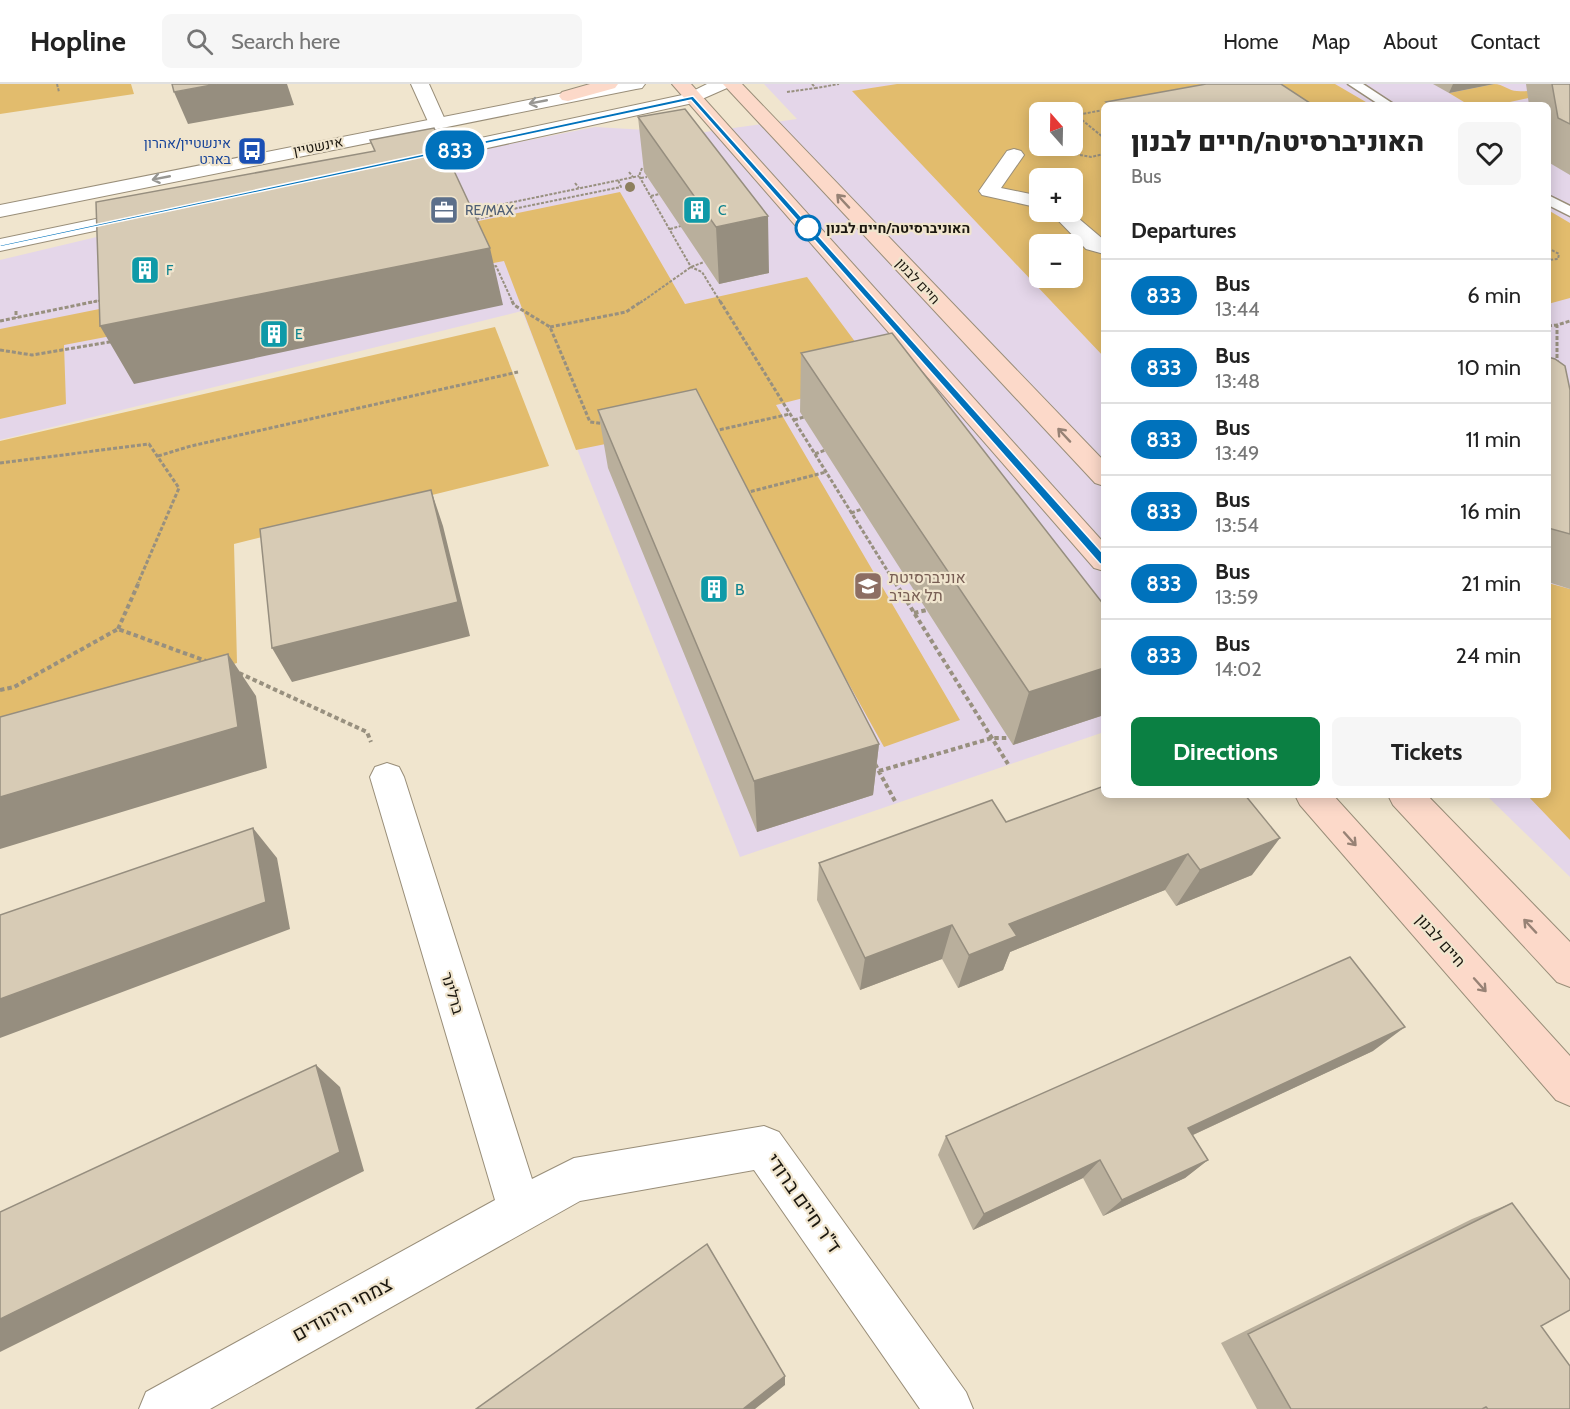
<!DOCTYPE html>
<meta charset="utf-8">
<style>
:root{--surface:#fff;--page:#f6f6f6;--text:#222;--muted:#767676;--line:#e0e0e0;--accent:#0b8043}
body{margin:0;font-family:Cabin,Heebo,sans-serif;background:var(--page);color:var(--text);height:100vh;display:flex;flex-direction:column;font-size:22px;white-space:nowrap}
*{box-sizing:border-box;margin:0}
p{font-size:20px;color:var(--muted)}
.icon{flex:none;width:33px;height:33px;fill:none;stroke:currentColor;stroke-width:2;stroke-linecap:round;stroke-linejoin:round}
.map{position:relative;flex:1;overflow:hidden}
.panel{position:absolute;left:1101px;top:18px;width:450px;height:696px;display:flex;flex-direction:column;background:var(--surface);border-radius:9px;box-shadow:0 3px 15px #0003}
.panel>*{flex:none}
.badge{padding:0 12px;border-radius:20px;font-size:21px;line-height:39px}
.needle{width:39px;rotate:340deg}
.buttons{position:absolute;left:1029px;top:18px;display:grid;gap:12px}
.buttons a{display:grid;place-items:center;width:54px;height:54px;border-radius:9px;background:var(--surface);box-shadow:0 3px 15px #0003;font-size:30px}
.map>.badge{position:absolute;translate:-50% -50%;box-shadow:0 0 0 3px #fff}
h2{padding:0 30px;font-size:22px;line-height:54px}
.round{display:grid;place-items:center;flex:none;width:63px;height:63px;border-radius:9px;background:var(--page)}
.summary{display:flex;align-items:center;justify-content:space-between;height:102px;padding:0 30px}
h1{font-size:28px;font-weight:800;line-height:45px}
.cta{display:flex;gap:12px;margin-top:auto;padding:12px 30px}
.cta a{flex:1;height:69px;border-radius:9px;background:var(--accent);color:#fff;font-size:24px;font-weight:800;line-height:69px;text-align:center}
.cta a+a{background:var(--page);color:var(--text)}
ul{padding:0;list-style:none}
li{display:flex;align-items:center;gap:18px;height:72px;padding:0 30px;border-top:2px solid var(--line)}
li div{flex:1}
li b{display:block;font-size:22px}
li em{font-style:normal}
li .badge{min-width:66px;font-weight:700;text-align:center}
header{display:flex;align-items:center;gap:36px;box-sizing:border-box;height:84px;padding:0 30px;background:var(--surface);border-bottom:2px solid var(--line)}
header strong{font-size:28px}
nav{display:flex;gap:33px;margin-inline-start:auto;font-size:21px}
.search{width:420px;height:54px;background:var(--page);display:flex;align-items:center;gap:15px;box-sizing:border-box;padding:0 21px;border-radius:9px;color:var(--muted);font-size:22px}
.map>svg:first-child{display:block}
</style>
<header>
<strong>Hopline</strong>
<div class="search"><svg class="icon" aria-label="search" viewBox="0 0 24 24"><circle cx="10" cy="10" r="6"/><path d="M15 15l6 6"/></svg>Search here</div>
<nav><a>Home</a><a>Map</a><a>About</a><a>Contact</a></nav>
</header>
<div class="map">
<svg width="1570" height="1325" viewBox="0 0 1570 1325">
<rect width="100%" height="100%" fill="#f0e5ce"/>
<path fill="#e4d6e9" fill-rule="evenodd" d="M764,0h806v793l-84,-82h62v-690h-444v627l-364,125 -218,-546 -522,129v-180l378,-90 217,-43 103,6 99,-14zM1040,28h32v34h-32zM1040,94h32v34h-32zM1040,160h32v34h-32z"/>
<path fill="#e2bc6d" fill-rule="evenodd" d="M0,0h131l3,10 -134,20z
M897,0h438l36,21h-267v19l-3,1 3,2v230l-252,-266zM1040,28h32v34h-32zM1040,94h32v34h-32zM1040,160h32v34h-32z
M1494,0c9,0 15,7 23,7 22,2 26,-7 53,-2l-74,16h-27l-20,-12z
M620,108l65,112 122,-27 75,101 -106,27 184,315 -76,27 -180,-323 -128,26 -72,-189 -440,84 2,59 -66,15v-90l407,-82 -1,-11z
M1548,126l22,13v75l-22,6z
M495,243l54,139 -315,78 3,119 -237,71v-293z
M1548,499l22,6v251l-43,-45h21z"/>
<g fill="none" stroke-linecap="round" stroke-linejoin="round">
<g stroke="#998e79" stroke-width="3">
<path id="service" d="M1348,0h15l32,21h-15z
M1548,111l22,11v10l-22,-11z"/>
</g>
<g stroke="#998e79" stroke-width="2">
<path id="minor" d="M411,0h18l17,38 -2,4h-14z
M1014,65l7,2 3,4 -23,33 39,8v12l-58,-13 -3,-4 28,-40z
M1050,128h21l33,28v14l-18,-5z
M387,679l12,4 5,10 128,402 42,-21 190,-32 15,6 187,260 7,17h-53l-166,-239 -174,31 -370,208h-71l7,-17 349,-192 -125,-423 5,-10z"/>
</g>
<g stroke="#998e79" stroke-width="2">
<path id="tertiary" d="M609,0h36l-3,4 -6,1 -636,128v-12z
M707,0h23l-3,4 -34,15 -292,64 -7,-2 -3,-4 3,-4 7,-2 286,-61z
M139,126l7,2 3,4 -3,4 -146,31v-12z"/>
</g>
<g stroke="#998e79" stroke-width="2">
<path id="secondary" d="M590,0h28l-3,4 -47,13 -6,-1 -3,-4 3,-4z
M672,0h19l413,459v28l-10,-3z
M723,0h19l362,377v25l-9,-3z
M1295,711h38l237,261v50l-14,-6 -256,-295z
M1388,711h39l143,147v45l-13,-5 -164,-177z"/>
</g>
<path stroke="#98907f" stroke-width="2" stroke-dasharray="3 1.5" stroke-linecap="butt" d="M57,0l2,8
M812,0l4,4 23,-4
M787,8l29,-4
M1104,26l-28,5 28,23
M1049,65l42,8 13,-3
M642,84l-3,8 52,91 11,5 19,31
M629,88l4,5
M641,94l6,-1
M575,99l4,5
M651,112l8,-2
M470,127l169,-35
M472,136l29,-6 2,-3 118,-24 -3,-7
M670,145l11,-3
M1548,164l11,6 -1,5 -10,1
M490,183l6,-1 17,37
M89,219l13,-3
M640,219l51,-36 13,-5"/>
<path stroke="#98907f" stroke-width="3" stroke-dasharray="4 2" stroke-linecap="butt" d="M512,217l2,4 36,22 40,95 15,2
M720,217l175,282
M16,227v7
M0,237l97,-20
M1548,242l9,-1
M550,243l76,-15 16,-11
M0,266l32,5 83,-14
M1557,280v-39l13,-4
M794,336l10,-3
M714,347l76,-17
M815,370l10,-4
M158,372l33,-10 327,-74
M0,379l149,-19 30,44 -41,95
M745,409l81,-21
M851,429l11,-4"/>
<path stroke="#98907f" stroke-width="4" stroke-dasharray="4.5 3" stroke-linecap="butt" d="M895,498l113,182
M914,529l13,-3
M118,545l21,-47
M239,589l128,59 4,10
M0,606l14,-3 104,-58 88,32
M875,680l21,39
M879,687l113,-33h16"/>
<use href="#service" fill="#fff" fill-rule="evenodd"/>
<use href="#minor" fill="#fff" fill-rule="evenodd"/>
<use href="#tertiary" fill="#fff" fill-rule="evenodd"/>
<use href="#secondary" fill="#fcd9c9" fill-rule="evenodd"/>
</g>
<g fill="#8d7f5e">
<circle cx="630" cy="103" r="5"/>
<circle cx="490" cy="128" r="5"/>
</g>
<path fill="#b9af9c" d="M1433,0h61l-45,9z
M1526,0h44v91l-22,-13v-57h-19z
M1104,26v17l-3,-3z
M638,33l131,156 -50,11 -75,-112z
M801,269l303,252v110l-91,30 -213,-333z
M1548,273l22,33v199l-22,-7z
M598,326l281,334 -6,51 -116,37 -149,-364z
M1104,702l148,89 -76,31 -11,-16 -155,62 -7,18 -45,18 -16,-29 -82,31 -43,-90 2,-37 187,-41z
M1373,967l-180,84 15,25 -23,18 -82,38 -20,-38 -110,52 -35,-75 8,-19z
M1512,1119l29,123 29,83h-313l-36,-66 251,-124z"/>
<path fill="#968e7f" d="M217,0h70l7,21 -106,19 -14,-32z
M1453,0h41l-45,9z
M768,132l1,57 -50,11 -3,-57z
M490,164l13,57 -369,79 -34,-58z
M431,406l12,36 27,110 -178,46 -20,-34z
M228,570l28,42 11,72 -267,81v-52z
M1104,584v47l-91,30 16,-53z
M879,660l-6,51 -116,37 -3,-51z
M253,744l24,30 13,71 -290,109v-39z
M1280,754l-28,37 -76,31 24,-36z
M1188,770l-23,36 -155,62 -7,18 -45,18 11,-33 40,-31z
M952,841l-10,34 -82,31 5,-32z
M1405,943l-32,24 -206,96 21,-19z
M316,981l24,22 24,84 -364,181v-33z
M1100,1076l-17,18 -110,52 11,-16z
M1208,1076l-23,18 -82,38 19,-16z
M785,1292v9l-30,24h-12z"/>
<path fill="#d7cbb5" stroke="#968e7f" stroke-width="1.5" d="M172,0h45l-43,8z
M1206,0h75l32,21h-203l-4,-3z
M1552,0h18v40l-12,-6z
M685,25l83,107 -52,11 -78,-110z
M434,44l56,120 -390,78 -4,-124 279,-51 -5,-11z
M892,249l212,272v63l-75,24 -228,-339z
M1548,273l7,2 10,7 5,24v144l-22,-6z
M696,305l183,355 -125,37 -156,-371z
M431,406l27,112 -186,46 -12,-119z
M228,570l10,73 -238,70v-80z
M1104,702v9h141l35,43 -80,32 -12,-16 -179,70 8,12 -48,19 -17,-30 -87,33 -46,-95 173,-63 14,22z
M253,744l13,74 -266,97v-84z
M1350,873l55,70 -217,101 20,32 -86,40 -22,-40 -116,54 -38,-78z
M316,981l24,87 -340,167v-107z
M1512,1119l58,77v30l-29,16 29,40v43h-82l-2,-2 -4,2h-191l-43,-75z
M707,1160l78,132 -42,33h-267z"/>
<defs><path id="oneway-shaft" d="M-6 0H5M1.5-3L5.5 0L1.5 3" fill="none" stroke-width="1.6" stroke-linecap="round" stroke-linejoin="round" transform="scale(1.5)"/></defs>
<g stroke="#989793">
<use href="#oneway-shaft" transform="translate(538 18) rotate(169)"/>
<use href="#oneway-shaft" transform="translate(161 94) rotate(169)"/>
</g>
<g stroke="#978275">
<use href="#oneway-shaft" transform="translate(843 117) rotate(-133)"/>
<use href="#oneway-shaft" transform="translate(1064 351) rotate(-133)"/>
<use href="#oneway-shaft" transform="translate(1350 755) rotate(48)"/>
<use href="#oneway-shaft" transform="translate(1530 842) rotate(-133)"/>
<use href="#oneway-shaft" transform="translate(1480 901) rotate(48)"/>
</g>
<path fill="#0072bc" stroke="#fff" stroke-width="1.5" d="M693,12l415,463v5h-8l-409,-464 -691,147v-2z"/>
<defs>
<g id="bus-square" transform="scale(1.5)"><rect x="-9" y="-9" width="18" height="18" rx="4" fill="#1a4fb4" stroke="#f0e5ce"/><path d="M-5-6H5V4H4V6H2V4H-2V6H-4V4H-5ZM-3.5-4V0h7V-4ZM-3.5 1.2v1.5H-2V1.2ZM2 1.2v1.5H3.5V1.2Z" fill="#fff"/></g>
<g id="office-square" transform="scale(1.5)"><rect x="-9" y="-9" width="18" height="18" rx="4" fill="#5c6f8a" stroke="#f0e5ce"/><path d="M-6-3h4V-5.5h4V-3h4V5H-6ZM-1-4.5V-3h2v-1.5ZM-6 0V1H6V0Z" fill="#fff"/></g>
<g id="building-square" transform="scale(1.5)"><rect x="-9" y="-9" width="18" height="18" rx="4" fill="#0f9aa8" stroke="#f0e5ce"/><path d="M-4-6H4V6H1V3H-1V6H-4ZM-2.5-4.3h1.7v1.8h-1.7ZM.8-4.3h1.7v1.8H.8ZM-2.5-1h1.7V.8h-1.7ZM.8-1h1.7V.8H.8Z" fill="#fff"/></g>
<g id="university-square" transform="scale(1.5)"><rect x="-9" y="-9" width="18" height="18" rx="4" fill="#8d6e63" stroke="#f0e5ce"/><path d="M0-5L7-2L0 1L-7-2ZM-4 1L0 2.5L4 1V4Q0 6-4 4Z" fill="#fff"/></g>
</defs>
<g fill-rule="evenodd">
<use href="#bus-square" x="252" y="67"/>
<use href="#office-square" x="444" y="126"/>
<use href="#building-square" x="697" y="126"/>
<use href="#building-square" x="145" y="186"/>
<use href="#building-square" x="274" y="250"/>
<use href="#university-square" x="868" y="502"/>
<use href="#building-square" x="714" y="505"/>
</g>
<circle fill="#fff" stroke="#0072bc" stroke-width="3" cx="808" cy="144" r="12"/>
<g text-anchor="middle" stroke-width="4.5" stroke-linejoin="round" paint-order="stroke">
<g font-size="14" fill="#164399" stroke="#f0e5ce" text-anchor="end">
<text x="231" y="64">אינשטיין/אהרון<tspan x="231" dy="16">בארט</tspan></text>
</g>
<g font-size="14" fill="#1b170f" stroke="#f0e5ce">
<text transform="translate(318 62) rotate(-11)" y="5">אינשטיין</text>
<text transform="translate(918 197) rotate(47)" y="5">חיים לבנון</text>
</g>
<g font-size="14" fill="#4e5e75" stroke="#f0e5ce" text-anchor="start">
<text x="465" y="131">RE/MAX</text>
</g>
<g font-size="14" fill="#0d838f" stroke="#f0e5ce" text-anchor="start">
<text x="718" y="131">C</text>
<text x="166" y="191">F</text>
<text x="295" y="255">E</text>
</g>
<g font-size="14" font-weight="bold" fill="#1b170f" stroke="#f0e5ce" text-anchor="start">
<text x="826" y="149">האוניברסיטה/חיים לבנון</text>
</g>
<g font-size="16" fill="#785e54" stroke="#f0e5ce" text-anchor="start">
<text x="889" y="499">אוניברסיטת<tspan x="889" dy="18">תל אביב</tspan></text>
</g>
<g font-size="16" fill="#0d838f" stroke="#f0e5ce" text-anchor="start">
<text x="735" y="511">B</text>
</g>
<g font-size="16" fill="#1b170f" stroke="#f0e5ce">
<text transform="translate(1441 856) rotate(48)" y="6">חיים לבנון</text>
<text transform="translate(453 909) rotate(73)" y="6">ברלינר</text>
</g>
<g font-size="20" fill="#1b170f" stroke="#f0e5ce">
<text transform="translate(804 1119) rotate(55)" y="7">ד"ר חיים ברודי</text>
<text transform="translate(342 1225) rotate(-29)" y="7">צמחי היהודים</text>
</g>
</g>
</svg>
<div class="buttons">
<a><svg class="needle" viewBox="-14 -14 28 28"><path d="M0-13l5 13h-10z" fill="#e53935"/><path d="M0 13l5-13h-10z" fill="#767676"/></svg></a>
<a>+</a>
<a>−</a>
</div>
<b class="badge" style="left:455px;top:66px;background:#0072bc;color:#fff">833</b>
<section class="panel">
<div class="summary"><div><h1>האוניברסיטה/חיים לבנון</h1><p>Bus</p></div><a class="round"><svg class="icon" aria-label="heart" viewBox="0 0 24 24"><path d="M12 20l-8-8c-3-5 5-10 8-4 3-6 11-1 8 4z"/></svg></a></div>
<h2>Departures</h2>
<ul>
<li><span class="badge" style="background:#0072bc;color:#fff">833</span><div><b>Bus</b><p>13:44</p></div><em>6 min</em></li>
<li><span class="badge" style="background:#0072bc;color:#fff">833</span><div><b>Bus</b><p>13:48</p></div><em>10 min</em></li>
<li><span class="badge" style="background:#0072bc;color:#fff">833</span><div><b>Bus</b><p>13:49</p></div><em>11 min</em></li>
<li><span class="badge" style="background:#0072bc;color:#fff">833</span><div><b>Bus</b><p>13:54</p></div><em>16 min</em></li>
<li><span class="badge" style="background:#0072bc;color:#fff">833</span><div><b>Bus</b><p>13:59</p></div><em>21 min</em></li>
<li><span class="badge" style="background:#0072bc;color:#fff">833</span><div><b>Bus</b><p>14:02</p></div><em>24 min</em></li>
</ul>
<div class="cta"><a>Directions</a><a>Tickets</a></div>
</section>
</div>
